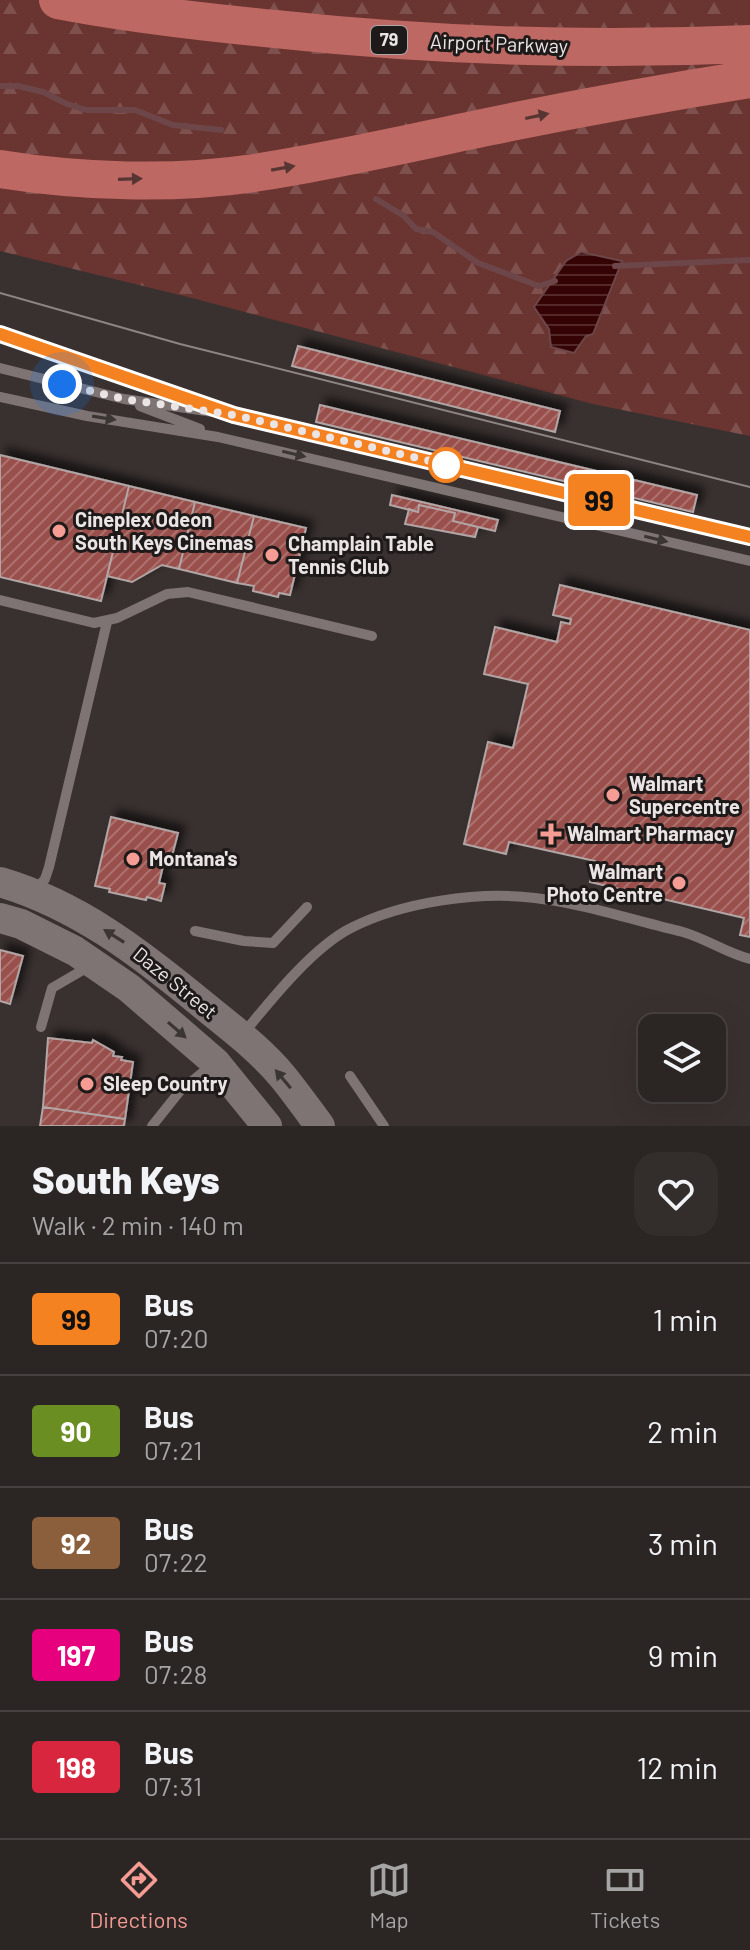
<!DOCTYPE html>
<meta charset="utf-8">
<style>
:root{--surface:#2b2524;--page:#332d2c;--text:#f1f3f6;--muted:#a6a5a6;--line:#474241;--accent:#f59c94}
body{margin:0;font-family:Barlow,sans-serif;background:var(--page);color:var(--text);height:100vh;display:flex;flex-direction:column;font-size:30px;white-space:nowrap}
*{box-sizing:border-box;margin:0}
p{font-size:26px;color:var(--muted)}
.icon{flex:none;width:44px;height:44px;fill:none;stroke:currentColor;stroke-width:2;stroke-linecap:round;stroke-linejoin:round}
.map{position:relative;height:1126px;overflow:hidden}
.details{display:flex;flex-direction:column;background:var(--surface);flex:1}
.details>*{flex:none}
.badge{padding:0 16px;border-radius:6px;font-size:28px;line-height:52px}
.tools{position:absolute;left:638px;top:1014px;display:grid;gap:16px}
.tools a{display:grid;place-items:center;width:88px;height:88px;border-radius:16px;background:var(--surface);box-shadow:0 8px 32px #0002,0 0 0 2px var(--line);font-size:40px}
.you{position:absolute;width:40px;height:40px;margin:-20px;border:6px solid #fff;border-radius:50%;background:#1a73e8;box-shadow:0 0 0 12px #1a73e833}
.map>.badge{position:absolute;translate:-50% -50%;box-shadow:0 0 0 4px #fff}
.round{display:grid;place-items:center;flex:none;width:84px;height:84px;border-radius:24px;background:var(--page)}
.headline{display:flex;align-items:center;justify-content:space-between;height:136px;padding:0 32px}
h1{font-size:38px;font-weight:800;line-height:60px}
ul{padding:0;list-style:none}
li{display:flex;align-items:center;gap:24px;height:112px;padding:0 32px;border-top:2px solid var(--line)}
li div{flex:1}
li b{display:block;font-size:30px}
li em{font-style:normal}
li .badge{min-width:88px;font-weight:700;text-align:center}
.tab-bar{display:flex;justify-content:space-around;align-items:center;height:112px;border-top:2px solid var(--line);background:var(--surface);font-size:22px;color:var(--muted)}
.tab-bar a{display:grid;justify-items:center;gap:4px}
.tab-bar .active{color:var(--accent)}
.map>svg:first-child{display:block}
</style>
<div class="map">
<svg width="750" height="1126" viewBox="0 0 750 1126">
<defs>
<pattern id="forest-firs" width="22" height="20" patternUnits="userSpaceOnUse" patternTransform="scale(2)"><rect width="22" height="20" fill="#6a3430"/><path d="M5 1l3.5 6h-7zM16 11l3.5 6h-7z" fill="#7f514e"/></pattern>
<pattern id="water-rules" width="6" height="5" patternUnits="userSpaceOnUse" patternTransform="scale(2)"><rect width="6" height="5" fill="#360305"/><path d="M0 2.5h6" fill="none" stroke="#532829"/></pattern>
<pattern id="building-hatch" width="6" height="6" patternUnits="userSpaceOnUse" patternTransform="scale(2)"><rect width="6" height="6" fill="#994f4b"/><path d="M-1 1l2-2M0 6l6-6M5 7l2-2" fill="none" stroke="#ac716d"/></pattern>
<filter id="shadow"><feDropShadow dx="7" dy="-7" stdDeviation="4" flood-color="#0009"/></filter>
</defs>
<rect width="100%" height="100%" fill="#393130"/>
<path fill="url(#forest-firs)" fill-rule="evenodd" d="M0,0h750v436l-157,-32 -401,-106 -192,-47zM549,329l37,7 -12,17 -23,-6z"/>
<path fill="url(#water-rules)" stroke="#6c4648" stroke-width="2" d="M581,252l41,9 -29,73 -7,2 -12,17 -23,-6 -2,-18 -15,-22 32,-46z"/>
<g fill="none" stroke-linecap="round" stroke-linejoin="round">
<path stroke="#6c4648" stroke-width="6" d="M0,86h18l25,6 24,12 19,6h49l38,15 48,5
M376,199l28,17 12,13 17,3 45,31 61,23 16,-5
M615,266l135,-6"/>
</g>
<path fill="url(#building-hatch)" stroke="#b1a6a5" stroke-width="2" filter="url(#shadow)" d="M298,346l262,65 -5,21 -263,-66z
M320,405l377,90 -4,17 -377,-90z
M0,455l129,31 -28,115 -101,-24z
M129,486l66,16 -16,67 -17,-4 -30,17 -25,-6z
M392,495l106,25 -3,11 -42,-10 2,-8 -36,-8 -1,7 -28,-7z
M195,502l59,14 -17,67 -58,-14z
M419,505l36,8 -2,8 25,6 -3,10 -70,-13 4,-15 9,3z
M254,516l52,12 -16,67 -11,-2 -1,4 -25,-6 1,-5 -17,-3z
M560,585l190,45v307l-10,-2 4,-17 -154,-36 5,-21 -86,-19 -3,12 -42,-10 24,-102 25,6 15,-64 -44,-10 11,-47 62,15 4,-20 9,2 1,-5 -18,-4z
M111,817l67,16 -7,27 -6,-2 -6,25 6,1 -4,17 -14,-4 -1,3 -37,-8 1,-3 -15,-3z
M0,950l23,6 -13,48 -10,-3z
M48,1038l44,5 1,-3 21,12 -1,4 9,1 -1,3 12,2 -8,57 -82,-12z
M43,1107l82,12 -1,7h-84z"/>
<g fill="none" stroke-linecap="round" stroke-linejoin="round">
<path stroke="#7e7473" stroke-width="10" d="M0,334l213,73
M0,368l124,31 110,16 516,122
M0,397l87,19 131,21 532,124
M140,406l60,23
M0,600l94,23 23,-5 50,-24 21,-2 184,44
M36,890l9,-11 4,-12 58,-245
M195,931l49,10 29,2 34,-36
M41,1027l11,-39 36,-21
M243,1034c27,-33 70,-87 108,-106 51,-26 127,-37 184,-30 46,5 101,23 148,34 24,7 43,21 67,27
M350,1076l34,50
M152,1126l28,-35 32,-26"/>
<path stroke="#7e7473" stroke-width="30" d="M0,882c78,23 140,71 202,122 28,23 58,45 81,73 13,16 25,33 37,49
M0,918l21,6 54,27 54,37 86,74 52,64"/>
<path stroke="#bd6863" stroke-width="38" d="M58,0c72,14 145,22 217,29 158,17 317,22 475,15
M0,169c81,13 173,16 254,4 79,-12 156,-30 233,-46 87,-18 175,-34 263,-48"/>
<path stroke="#8c8584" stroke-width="2" d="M0,293l180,51 570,143"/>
</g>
<defs><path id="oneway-solid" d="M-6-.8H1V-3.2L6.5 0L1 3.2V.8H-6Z" transform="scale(2)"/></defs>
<g fill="#563533">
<use href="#oneway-solid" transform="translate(537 116) rotate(-12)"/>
<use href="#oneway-solid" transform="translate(283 168) rotate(-10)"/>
<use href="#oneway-solid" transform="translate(130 179) rotate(-2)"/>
</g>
<g fill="#3b3534">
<use href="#oneway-solid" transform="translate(104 418) rotate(9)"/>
<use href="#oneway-solid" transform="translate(294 454) rotate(13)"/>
<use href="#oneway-solid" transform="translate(656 539) rotate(13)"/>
<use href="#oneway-solid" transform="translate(114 936) rotate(-148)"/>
<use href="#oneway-solid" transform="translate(177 1030) rotate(41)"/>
<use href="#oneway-solid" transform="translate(283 1079) rotate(-130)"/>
</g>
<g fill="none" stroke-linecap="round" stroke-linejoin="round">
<g stroke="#fff" stroke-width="18">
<path id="line" d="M0,334l234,81 516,122"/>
</g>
<use href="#line" stroke="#f58220" stroke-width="12"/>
<path stroke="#eae4e4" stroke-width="8" stroke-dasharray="0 14.4" d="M62,384l62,15 110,16 222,52 -10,-2"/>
</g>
<circle fill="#fff" stroke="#f58220" stroke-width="4" cx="446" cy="465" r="16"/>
<g fill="#f59c94" stroke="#1e1a19" stroke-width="3">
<circle cx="59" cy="531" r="8"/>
<circle cx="272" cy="555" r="8"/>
<circle cx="613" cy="795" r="8"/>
<path d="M547 822h8v8h8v8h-8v8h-8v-8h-8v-8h8z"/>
<circle cx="133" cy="859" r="8"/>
<circle cx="679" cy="883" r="8"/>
<circle cx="87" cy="1084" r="8"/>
</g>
<g text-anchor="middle" stroke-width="6" stroke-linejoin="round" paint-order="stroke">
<rect fill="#1e1a19" stroke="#ada7a7" stroke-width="2" x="371" y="26" width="36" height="28" rx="6"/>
<g font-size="18" font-weight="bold" fill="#eae4e4">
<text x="389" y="46">79</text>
</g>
<g font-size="20" fill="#eae4e4" stroke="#1e1a19">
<text transform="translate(499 44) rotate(2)" y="7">Airport Parkway</text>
<text transform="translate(175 983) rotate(39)" y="7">Daze Street</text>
</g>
<g font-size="20" font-weight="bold" fill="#eae4e4" stroke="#1e1a19" text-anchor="start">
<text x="75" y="527">Cineplex Odeon<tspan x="75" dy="23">South Keys Cinemas</tspan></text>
<text x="288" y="551">Champlain Table<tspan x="288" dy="23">Tennis Club</tspan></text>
<text x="629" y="791">Walmart<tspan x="629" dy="23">Supercentre</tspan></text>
<text x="567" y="841">Walmart Pharmacy</text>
<text x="149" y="866">Montana's</text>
<text x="663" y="879" text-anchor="end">Walmart<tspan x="663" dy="23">Photo Centre</tspan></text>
<text x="103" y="1091">Sleep Country</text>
</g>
</g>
</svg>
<div class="tools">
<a><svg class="icon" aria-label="layers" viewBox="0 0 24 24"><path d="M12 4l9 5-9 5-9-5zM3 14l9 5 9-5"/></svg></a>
</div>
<div class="you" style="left:62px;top:384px"></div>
<b class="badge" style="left:599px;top:500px;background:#f58220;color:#111">99</b>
</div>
<section class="details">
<div class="headline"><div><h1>South Keys</h1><p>Walk · 2 min · 140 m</p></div><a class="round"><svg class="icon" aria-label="heart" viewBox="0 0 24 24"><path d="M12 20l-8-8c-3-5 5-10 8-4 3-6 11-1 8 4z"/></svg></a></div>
<ul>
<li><span class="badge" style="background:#f58220;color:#111">99</span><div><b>Bus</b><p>07:20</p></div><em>1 min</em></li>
<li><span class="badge" style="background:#6b8e23;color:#fff">90</span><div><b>Bus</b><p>07:21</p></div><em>2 min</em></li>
<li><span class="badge" style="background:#8b5e3c;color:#fff">92</span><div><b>Bus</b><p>07:22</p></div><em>3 min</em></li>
<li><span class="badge" style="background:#e6007e;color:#fff">197</span><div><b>Bus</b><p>07:28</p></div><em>9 min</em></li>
<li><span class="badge" style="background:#d7263d;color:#fff">198</span><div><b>Bus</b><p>07:31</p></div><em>12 min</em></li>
</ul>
</section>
<nav class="tab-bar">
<a class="active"><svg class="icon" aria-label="directions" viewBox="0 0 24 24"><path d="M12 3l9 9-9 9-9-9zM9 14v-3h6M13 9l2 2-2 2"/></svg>Directions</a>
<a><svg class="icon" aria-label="map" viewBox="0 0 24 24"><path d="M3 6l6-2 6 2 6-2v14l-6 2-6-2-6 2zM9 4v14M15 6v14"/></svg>Map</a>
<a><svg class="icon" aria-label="tickets" viewBox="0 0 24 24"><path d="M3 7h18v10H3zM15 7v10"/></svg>Tickets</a>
</nav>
